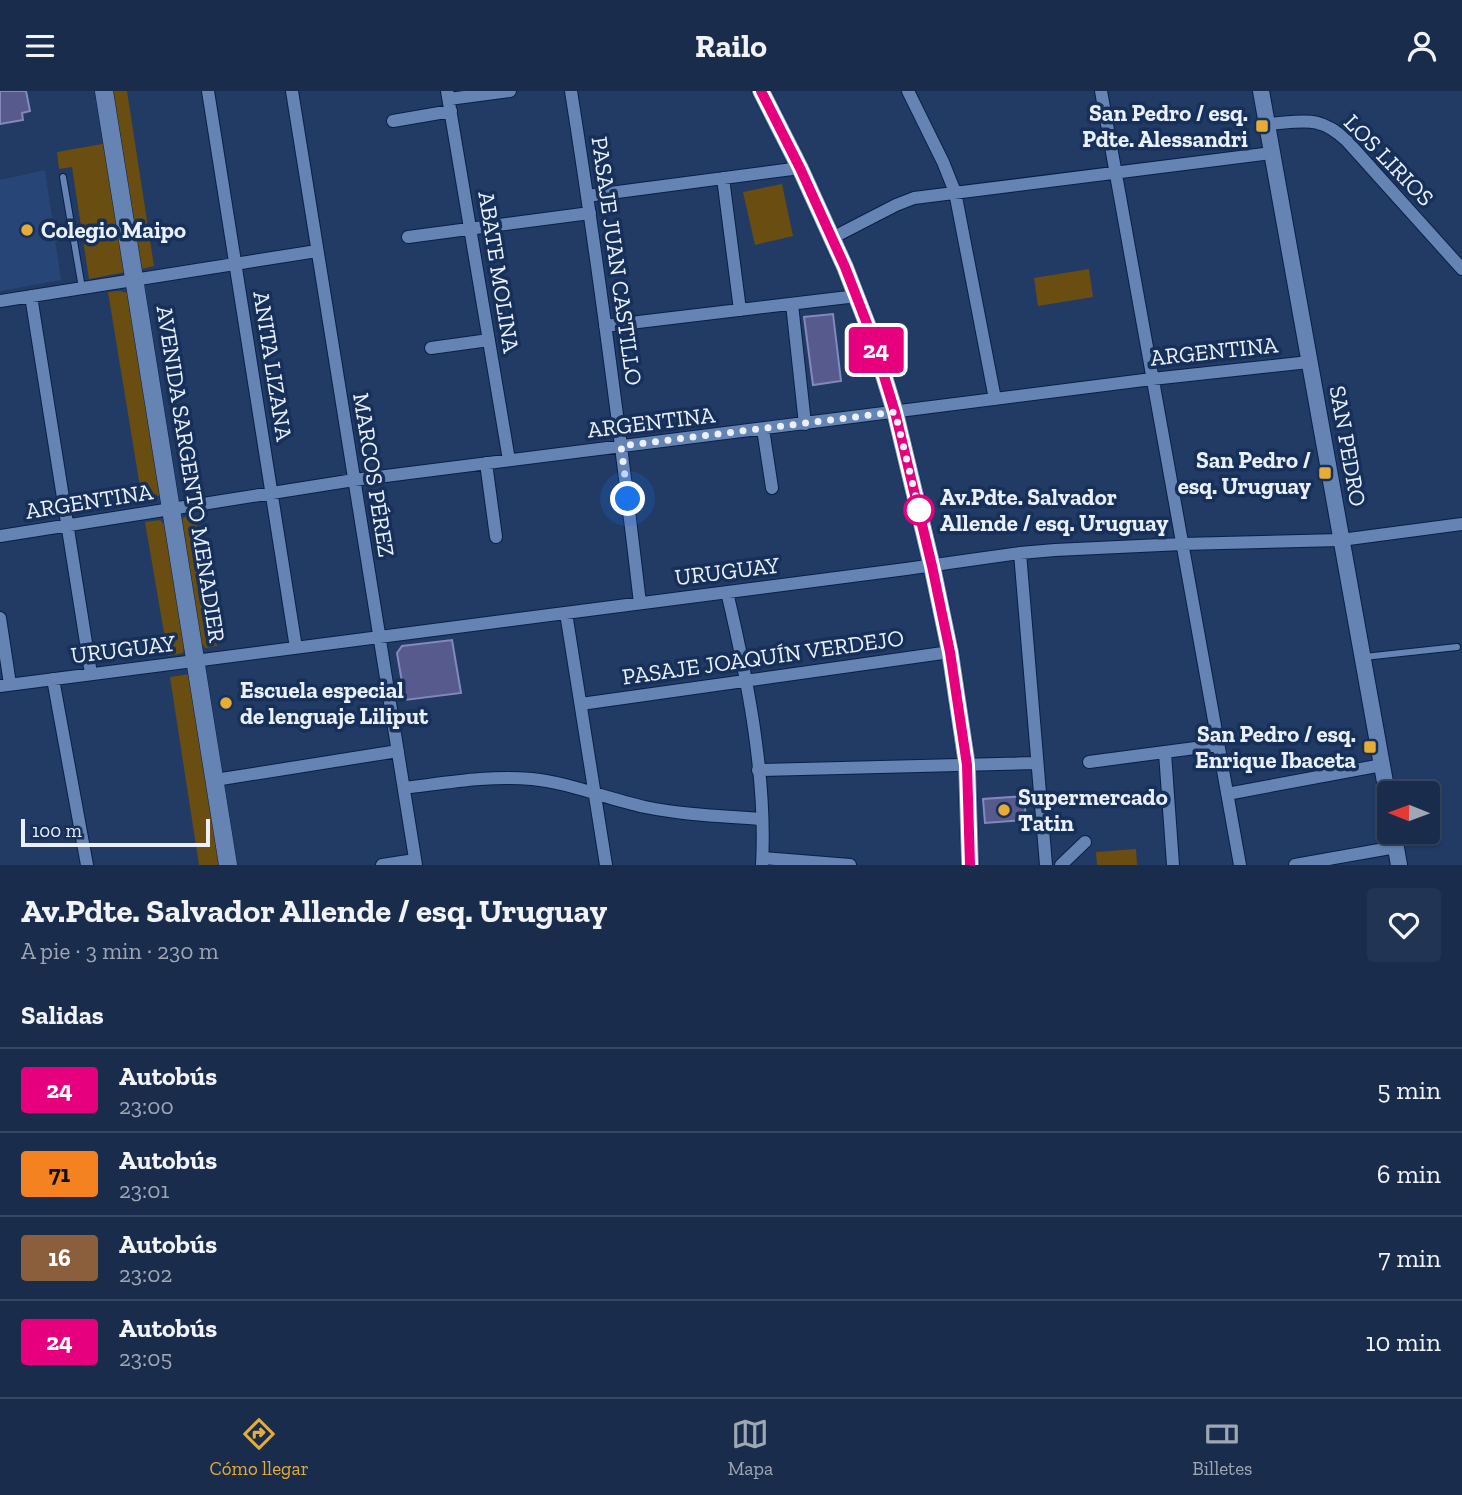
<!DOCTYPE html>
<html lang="es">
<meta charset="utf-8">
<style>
:root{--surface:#192c4c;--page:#223453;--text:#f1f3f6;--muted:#9fa7b5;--line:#374864;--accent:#e7ac36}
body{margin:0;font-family:"Zilla Slab",serif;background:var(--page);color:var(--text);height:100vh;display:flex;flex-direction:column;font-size:26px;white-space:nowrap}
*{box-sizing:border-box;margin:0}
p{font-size:23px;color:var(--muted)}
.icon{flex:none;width:38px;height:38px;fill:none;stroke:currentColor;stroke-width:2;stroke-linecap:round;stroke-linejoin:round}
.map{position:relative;height:774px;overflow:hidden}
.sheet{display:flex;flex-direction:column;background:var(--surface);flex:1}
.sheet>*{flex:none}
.badge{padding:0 14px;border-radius:5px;font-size:24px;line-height:46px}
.needle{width:46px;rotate:271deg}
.buttons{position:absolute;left:1377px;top:690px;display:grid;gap:14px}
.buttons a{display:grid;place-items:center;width:63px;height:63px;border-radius:7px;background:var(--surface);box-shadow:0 2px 5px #0004,0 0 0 2px var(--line);font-size:35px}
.scale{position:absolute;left:21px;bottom:18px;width:189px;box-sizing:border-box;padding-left:7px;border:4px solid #e9f0fa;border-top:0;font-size:19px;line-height:24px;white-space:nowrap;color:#e9f0fa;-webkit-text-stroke:5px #17305a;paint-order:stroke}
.you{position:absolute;width:35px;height:35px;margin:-18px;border:5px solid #fff;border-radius:50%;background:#1a73e8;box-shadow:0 0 0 10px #1a73e833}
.map>.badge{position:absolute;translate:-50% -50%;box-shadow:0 0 0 4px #fff}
h2{padding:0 21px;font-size:26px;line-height:63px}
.round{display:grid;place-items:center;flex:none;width:74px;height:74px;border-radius:7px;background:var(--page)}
.headline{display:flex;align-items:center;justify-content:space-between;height:119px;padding:0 21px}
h1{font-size:33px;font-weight:800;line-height:52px}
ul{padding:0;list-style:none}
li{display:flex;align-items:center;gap:21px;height:84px;padding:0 21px;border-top:2px solid var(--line)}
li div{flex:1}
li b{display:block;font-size:26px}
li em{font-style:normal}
li .badge{min-width:77px;font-weight:700;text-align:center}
header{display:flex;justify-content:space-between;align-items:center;height:91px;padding:0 21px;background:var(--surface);font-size:32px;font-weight:800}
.menu{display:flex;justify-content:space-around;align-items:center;height:98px;border-top:2px solid var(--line);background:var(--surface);font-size:19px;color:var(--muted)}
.menu a{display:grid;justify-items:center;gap:4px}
.menu .current{color:var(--accent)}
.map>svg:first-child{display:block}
</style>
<header><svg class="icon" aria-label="menu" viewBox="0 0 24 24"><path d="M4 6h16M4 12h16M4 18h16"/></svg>Railo<svg class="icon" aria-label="person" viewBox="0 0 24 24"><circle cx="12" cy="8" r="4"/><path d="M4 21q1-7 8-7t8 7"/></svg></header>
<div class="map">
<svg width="1462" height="774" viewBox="0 0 1462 774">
<rect width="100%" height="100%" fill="#213b65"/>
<path fill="#274576" d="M45,79l16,110 -61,11v-111z"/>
<path fill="#6a4d11" d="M112,0h15l27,175 -13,3z
M108,52l18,129 -37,7 -17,-112 -13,2 -2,-17z
M782,93l11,52 -38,9 -12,-53z
M1089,178l4,28 -55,9 -4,-28z
M120,200l8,2 33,202 -19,4 -34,-207z
M195,424l22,131 -12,2 -5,-7 -20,-120 4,-4z
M160,429l6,6 19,117 -2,10 -15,3 -23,-134z
M190,583l32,191h-23l-29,-188z
M1136,758l1,16h-40l-1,-13z"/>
<path fill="#575a8d" stroke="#8388be" stroke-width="2" d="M0,0h26l4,20 -8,2 1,7 -23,4z
M833,223l8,67 -28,4 -9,-68z
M452,549l9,53 -56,7 -8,-47 5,-7z
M1024,705l2,24 -41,3 -2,-24z"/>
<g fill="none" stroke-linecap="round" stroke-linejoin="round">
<g stroke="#082049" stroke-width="8">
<path id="service" d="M63,86l19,111
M1364,566l93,-10"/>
</g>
<g stroke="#082049" stroke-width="14">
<path id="minor" d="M208,0l88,557
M292,0l124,774
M447,0l62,369
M571,0c27,170 49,341 69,512
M908,0l35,71 12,30 40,207
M1101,0l139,774
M449,8l61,-8
M393,30l58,-10
M1267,33c36,-2 52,-10 80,17l115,128
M723,87l17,132
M587,105l213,-28
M408,146l182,-24
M832,147l64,-33 18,-7 358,-45
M31,205l60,378
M0,210l317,-50
M792,213l13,120
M605,235l252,-30
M431,257l58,-8
M763,338l9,59
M486,372l10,74
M0,445l354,-56 798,-101 157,-17
M1020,462l26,312
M727,501c20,85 40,185 35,273
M566,522l40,252
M0,527l10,66
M53,588l34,186
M0,595l906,-117 114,-16 35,-3 127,-6 159,-4 121,-16
M581,613l369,-52
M1165,662l8,112
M1089,671l129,-17
M758,679l279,-7
M215,689l183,-29
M404,697c42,-5 85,-13 128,-9 39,4 75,20 113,28 39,8 78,9 117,12
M1227,703l155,-29
M763,767l87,7
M382,774l33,-5
M1061,774l24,-23
M1295,774l101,-18"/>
</g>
<g stroke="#082049" stroke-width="18">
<path id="tertiary" d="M1261,0l129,719
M1393,740l6,34"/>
</g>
<g stroke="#082049" stroke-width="19">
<path id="secondary" d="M104,0l124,774
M761,0l39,77 45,99 26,67 24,78 37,154 18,86 17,113 3,100"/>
</g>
<use href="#service" stroke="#6583b3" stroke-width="6"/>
<use href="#minor" stroke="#6583b3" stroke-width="12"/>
<use href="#tertiary" stroke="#6583b3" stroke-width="16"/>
<use href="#secondary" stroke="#6583b3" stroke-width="18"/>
</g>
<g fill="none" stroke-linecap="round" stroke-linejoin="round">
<g stroke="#fff" stroke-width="16">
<path id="line" d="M761,0l39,77 45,99 26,67 24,78 37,154 18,86 17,113 3,100"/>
</g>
<use href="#line" stroke="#e6007e" stroke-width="10"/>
<path stroke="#e9f0fa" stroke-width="7" stroke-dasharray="0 12.6" d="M628,408l-7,-53 274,-34 25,102 -1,-4"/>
</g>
<g fill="#e7ac36" stroke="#17305a" stroke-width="2.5">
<rect x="1255" y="28" width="14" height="14" rx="3.5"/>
<circle cx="27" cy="139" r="7"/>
<rect x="1318" y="375" width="14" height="14" rx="3.5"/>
<circle cx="226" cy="612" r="7"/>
<rect x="1363" y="649" width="14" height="14" rx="3.5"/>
<circle cx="1004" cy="719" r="7"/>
</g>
<circle fill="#fff" stroke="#e6007e" stroke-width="3.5" cx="919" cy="419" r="14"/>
<g text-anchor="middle" stroke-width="7" stroke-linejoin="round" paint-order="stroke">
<g font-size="23" font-weight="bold" fill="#e9f0fa" stroke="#17305a" text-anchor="end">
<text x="1248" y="30">San Pedro / esq.<tspan x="1248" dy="26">Pdte. Alessandri</tspan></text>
<text x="41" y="147" text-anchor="start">Colegio Maipo</text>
<text x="1311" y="377">San Pedro /<tspan x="1311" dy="26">esq. Uruguay</tspan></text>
<text x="240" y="607" text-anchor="start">Escuela especial<tspan x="240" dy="26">de lenguaje Liliput</tspan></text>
<text x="1356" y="651">San Pedro / esq.<tspan x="1356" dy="26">Enrique Ibaceta</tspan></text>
<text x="1018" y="714" text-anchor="start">Supermercado<tspan x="1018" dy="26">Tatin</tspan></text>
</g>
<g font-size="23" fill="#e9f0fa" stroke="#17305a">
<text transform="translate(1389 69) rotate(46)" y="8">LOS LIRIOS</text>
<text transform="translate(617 170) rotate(82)" y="8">PASAJE JUAN CASTILLO</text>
<text transform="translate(499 181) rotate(81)" y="8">ABATE MOLINA</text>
<text transform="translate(1214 260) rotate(-6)" y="8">ARGENTINA</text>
<text transform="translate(273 275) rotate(81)" y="8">ANITA LIZANA</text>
<text transform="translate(651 331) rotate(-7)" y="8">ARGENTINA</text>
<text transform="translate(1348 355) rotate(80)" y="8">SAN PEDRO</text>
<text transform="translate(191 383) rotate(81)" y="8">AVENIDA SARGENTO MENADIER</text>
<text transform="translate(374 384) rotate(81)" y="8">MARCOS PÉREZ</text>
<text transform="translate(89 410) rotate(-9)" y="8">ARGENTINA</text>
<text transform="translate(727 480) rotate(-7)" y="8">URUGUAY</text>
<text transform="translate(123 558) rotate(-7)" y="8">URUGUAY</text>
<text transform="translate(763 566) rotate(-8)" y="8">PASAJE JOAQUÍN VERDEJO</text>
</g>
<g font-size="23" font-weight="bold" fill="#e9f0fa" stroke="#17305a" text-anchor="start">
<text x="940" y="414">Av.Pdte. Salvador<tspan x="940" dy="26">Allende / esq. Uruguay</tspan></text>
</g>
</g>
</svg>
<div class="buttons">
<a><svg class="needle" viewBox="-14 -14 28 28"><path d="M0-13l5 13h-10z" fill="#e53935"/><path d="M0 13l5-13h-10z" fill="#9fa7b5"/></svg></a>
</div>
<div class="scale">100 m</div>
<div class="you" style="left:628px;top:408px"></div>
<b class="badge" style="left:876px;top:259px;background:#e6007e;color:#fff">24</b>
</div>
<section class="sheet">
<div class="headline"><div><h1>Av.Pdte. Salvador Allende / esq. Uruguay</h1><p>A pie · 3 min · 230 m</p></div><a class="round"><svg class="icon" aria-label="heart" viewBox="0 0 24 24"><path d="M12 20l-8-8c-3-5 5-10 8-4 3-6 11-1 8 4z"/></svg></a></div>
<h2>Salidas</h2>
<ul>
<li><span class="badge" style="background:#e6007e;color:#fff">24</span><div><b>Autobús</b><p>23:00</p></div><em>5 min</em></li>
<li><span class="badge" style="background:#f58220;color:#111">71</span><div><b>Autobús</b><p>23:01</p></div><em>6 min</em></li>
<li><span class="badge" style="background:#8b5e3c;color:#fff">16</span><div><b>Autobús</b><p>23:02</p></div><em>7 min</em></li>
<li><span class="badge" style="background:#e6007e;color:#fff">24</span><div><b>Autobús</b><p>23:05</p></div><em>10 min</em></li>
</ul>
</section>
<nav class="menu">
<a class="current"><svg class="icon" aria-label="directions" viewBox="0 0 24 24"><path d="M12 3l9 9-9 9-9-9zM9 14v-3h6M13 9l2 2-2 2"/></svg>Cómo llegar</a>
<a><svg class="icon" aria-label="map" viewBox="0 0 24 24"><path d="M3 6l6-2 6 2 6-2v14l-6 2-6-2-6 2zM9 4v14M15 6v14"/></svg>Mapa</a>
<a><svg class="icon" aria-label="tickets" viewBox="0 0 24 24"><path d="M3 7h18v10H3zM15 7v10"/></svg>Billetes</a>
</nav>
